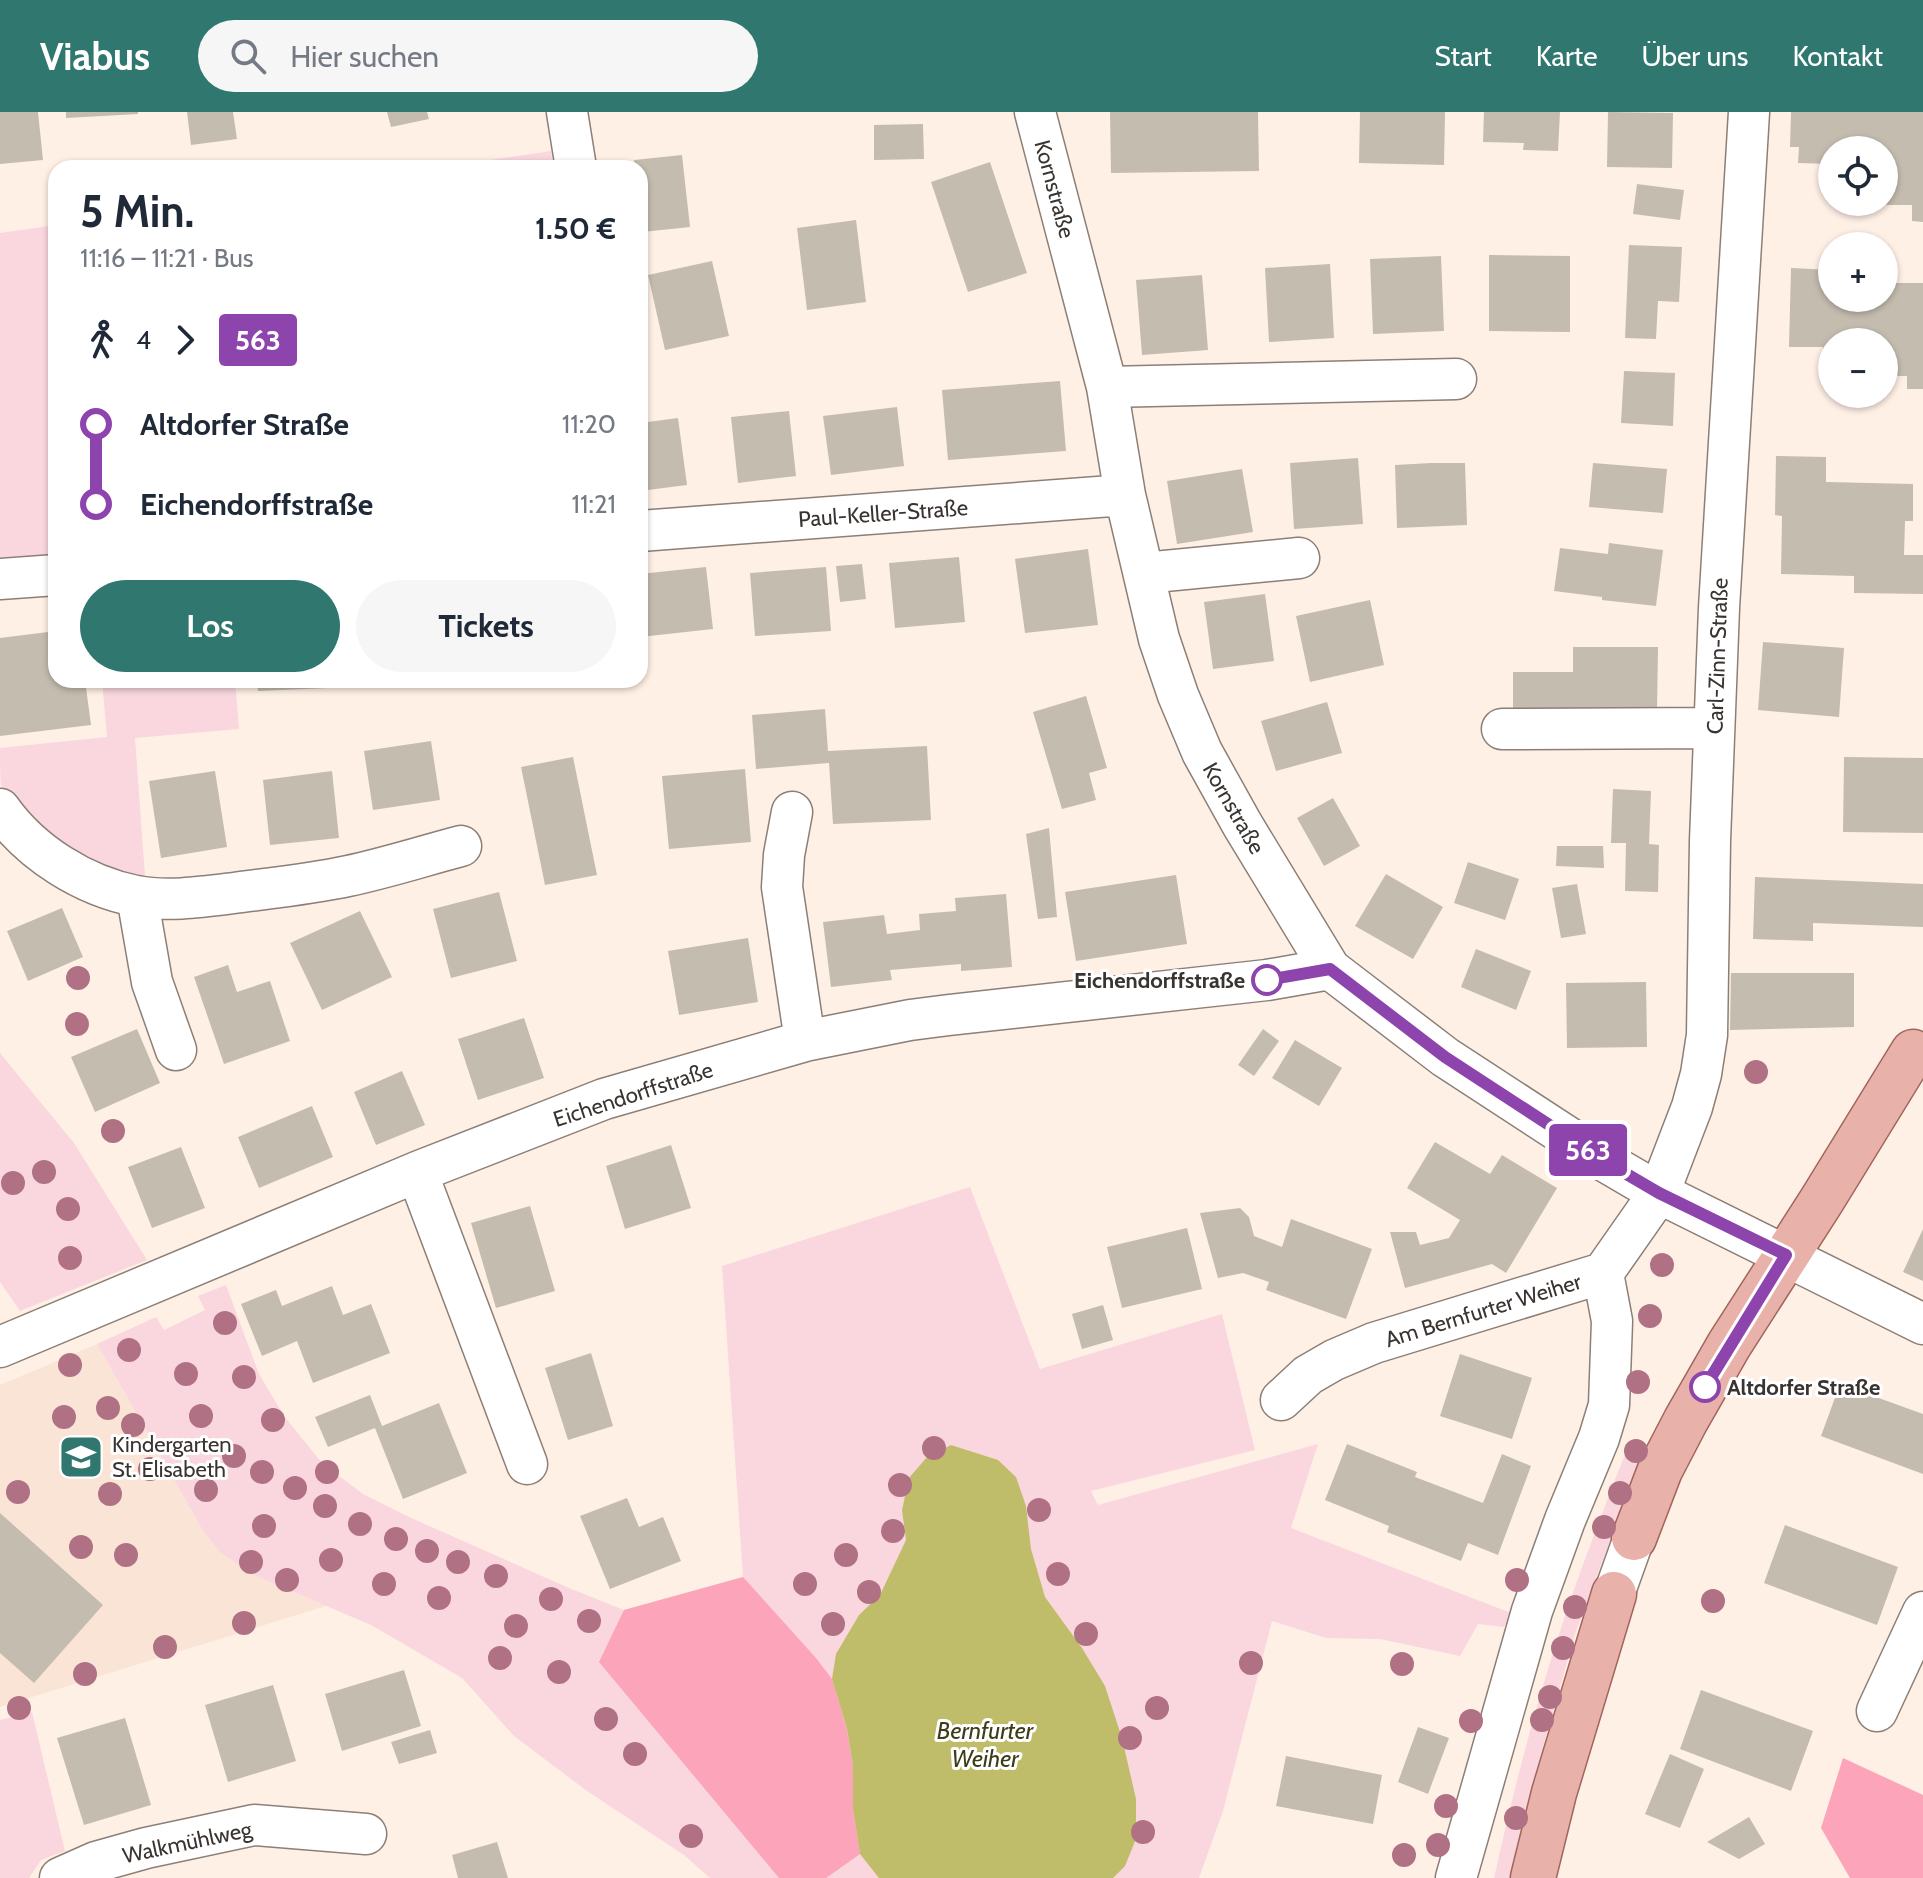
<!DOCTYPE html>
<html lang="de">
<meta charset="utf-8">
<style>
:root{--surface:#fff;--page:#f6f6f7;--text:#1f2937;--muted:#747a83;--accent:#30776f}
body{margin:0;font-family:Cabin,sans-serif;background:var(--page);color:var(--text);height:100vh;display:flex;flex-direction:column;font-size:30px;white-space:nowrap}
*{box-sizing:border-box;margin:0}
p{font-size:26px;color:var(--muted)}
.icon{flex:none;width:44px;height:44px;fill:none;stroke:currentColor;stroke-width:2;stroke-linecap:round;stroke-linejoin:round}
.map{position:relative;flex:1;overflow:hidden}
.drawer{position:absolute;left:48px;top:48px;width:600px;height:528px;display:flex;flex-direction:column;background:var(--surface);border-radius:24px;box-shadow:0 2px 6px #0004}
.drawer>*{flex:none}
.badge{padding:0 16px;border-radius:6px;font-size:28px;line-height:52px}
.tools{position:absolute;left:1818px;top:24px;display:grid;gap:16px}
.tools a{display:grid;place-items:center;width:80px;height:80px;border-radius:50%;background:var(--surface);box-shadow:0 2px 6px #0004;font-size:40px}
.map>.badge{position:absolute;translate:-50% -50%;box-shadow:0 0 0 4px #fff}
.legs{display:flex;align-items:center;gap:12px;height:88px;padding:0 32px;font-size:26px}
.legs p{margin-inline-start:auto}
.head{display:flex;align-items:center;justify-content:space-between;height:136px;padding:0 32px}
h1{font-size:44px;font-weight:700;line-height:60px}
.action{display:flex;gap:16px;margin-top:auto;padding:16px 32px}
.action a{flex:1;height:92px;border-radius:48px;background:var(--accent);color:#fff;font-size:32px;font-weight:700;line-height:92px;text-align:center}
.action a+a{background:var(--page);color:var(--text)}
ul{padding:0 32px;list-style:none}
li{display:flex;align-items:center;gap:28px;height:80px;font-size:30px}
li i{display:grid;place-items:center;width:12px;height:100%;margin:0 10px;background:currentColor}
li i::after{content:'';width:20px;height:20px;margin:-10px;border:6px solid;border-radius:50%;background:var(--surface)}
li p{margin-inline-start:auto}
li:first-child i{background:linear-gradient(#0000 50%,currentColor 0)}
li:last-child i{background:linear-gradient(currentColor 50%,#0000 0)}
header{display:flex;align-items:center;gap:48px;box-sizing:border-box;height:112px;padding:0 40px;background:var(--accent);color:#fff}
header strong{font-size:38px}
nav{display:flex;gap:44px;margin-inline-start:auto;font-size:28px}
.search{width:560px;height:72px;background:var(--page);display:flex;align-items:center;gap:20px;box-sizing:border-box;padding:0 28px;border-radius:44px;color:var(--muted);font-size:30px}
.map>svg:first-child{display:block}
</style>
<header>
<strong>Viabus</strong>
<div class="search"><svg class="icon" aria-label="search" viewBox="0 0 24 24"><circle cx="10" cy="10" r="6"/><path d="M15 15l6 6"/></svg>Hier suchen</div>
<nav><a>Start</a><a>Karte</a><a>Über uns</a><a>Kontakt</a></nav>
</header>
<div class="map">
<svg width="1923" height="1766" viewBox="0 0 1923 1766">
<rect width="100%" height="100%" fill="#fff0e6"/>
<path fill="#fae4d6" d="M97,1232l105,185 49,45 75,32 -326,101v-322z"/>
<path fill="#fad7de" d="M551,39l2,17h-116z
M56,113v329l-56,4v-325z
M102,568h133l4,49 -104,9 10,138c-50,-8 -96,-32 -128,-71 -5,-6 -13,-13 -16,-20 -1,-9 -1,-27 -1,-37l107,-11z
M0,941l74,90 73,117 -127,51 -20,-29z
M970,1075l70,182 182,-55 33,136 -164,41 7,14 220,-61 -27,84 220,85 -7,14 -26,-3 -18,32 -80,-17 -54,-1 -54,-17 -49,190 -24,67h-489l-26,-23 -97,-64 -73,-55 -52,-58 -91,-53 -120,-51 -32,-23 -17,-22 -105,-185 59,-27 8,13 41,-20 -7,-14 28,-11 33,89 25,42 38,47 41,31 46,23 160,71 55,22 119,-33 -21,-311z
M1633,1327h5l5,5 -2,14 -66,176 -42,148 -23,96h-16c26,-118 58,-235 102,-348 12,-30 22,-63 37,-91z
M32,1600l33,139 -24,9 -12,18h-29v-158z"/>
<path fill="#fba4ba" d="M743,1465l73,81 16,21 15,51 6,36v43l7,45 -34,24h-47l-180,-216 25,-52z
M1843,1646l80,37v83h-73l-29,-50z"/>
<path fill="#bfbd6a" d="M951,1333l47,15 18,17 10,29 5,43 14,48 37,51 23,38 17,52 14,61v40l-11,27 -12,12h-234l-19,-24 -7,-45v-43l-6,-37 -15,-50 4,-25 23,-39 21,-20 26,-55 -4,-30 7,-32 18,-21z"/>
<path fill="#c4bcaf" d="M0,0h38l5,48 -43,4z
M66,0h72v2l-72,4z
M187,0h46l4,27 -46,6z
M387,0h40l2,7 -38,8z
M1110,0h148l1,59 -148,2z
M1360,0h85l-1,53 -85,-2z
M1484,0h76l-2,39 -35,-1 1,-7 -41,-1z
M1608,0l65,1 -1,55 -65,-1z
M1791,0h132v110l-11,-1v-16h-51v-3h23v-52h-52v14l-34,-1 1,-16h-9z
M923,12l1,35 -50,1v-35z
M682,43l8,72 -48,5 -2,-64h-5l-1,-8z
M990,50l37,111 -59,19 -37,-110z
M1637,72l47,6 -4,30 -47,-6z
M856,108l10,82 -59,8 -10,-82z
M1629,133l53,2 -3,55 -21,-1 -2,38 -31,-1z
M1489,143l81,1v76l-81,-1z
M1441,144l3,75 -71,3 -3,-75z
M712,149l17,75 -64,14 -17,-75z
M1330,152l4,74 -65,4 -4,-74z
M1791,156l41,2v28h52v-15h39v106h-16v-13h-17l1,-26 -7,-1v-7h-52v14h-9v-9h-34z
M1202,163l6,75 -66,5 -6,-75z
M1624,259l51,2 -2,53 -52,-3z
M1060,269l6,70 -118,9 -6,-70z
M897,295l7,59 -73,9 -8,-59z
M789,299l7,65 -58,7 -7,-66z
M678,306l9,67 -47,6v-68z
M1776,344l50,1v25l87,2v37h-8l-1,34h19v39l-69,-1v-17l-73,-2 1,-58 -7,-1z
M1358,346l5,66 -69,5 -4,-66z
M1431,351h34l2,62 -70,3 -2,-63z
M1593,351l74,6 -4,44 -74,-6z
M1242,357l11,63 -76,12 -10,-63z
M1609,431l54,7 -7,56 -54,-6v-3l-48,-6 6,-43 48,6z
M1088,437l10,76 -73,8 -10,-74z
M959,445l6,65 -70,6 -6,-65z
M862,452l4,35 -26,3 -4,-36z
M706,455l7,62 -73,8v-63z
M826,455l5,64 -76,5 -5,-63z
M1265,482l9,67 -61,8 -9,-67z
M1370,488l14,65 -74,17 -14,-66z
M56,519v49h29l6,45 -91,11v-98z
M1763,530l81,6 -5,69 -81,-7z
M1573,535h85l-1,64 -144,-1v-38h60z
M257,568h70l1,8 -70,3z
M1086,584l21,72 -18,5 7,27 -34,9 -29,-97z
M1327,590l15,51 -66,18 -15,-50z
M825,597l3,42 99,-5 4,74 -98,4 -4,-61 -73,6 -4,-54z
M431,629l9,59 -67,10 -9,-59z
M573,645l24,118 -52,10 -24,-118z
M1844,645l79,1v75l-80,-1z
M745,657l6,73 -82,7 -7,-73z
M215,659l12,76 -66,11 -12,-77z
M332,659l7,67 -69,7 -7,-65z
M1613,677l38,2 -2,53 10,1 -1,47 -33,-1 1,-48h-15z
M1333,686l27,48 -36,20 -27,-48z
M1049,716l8,89 -19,2 -12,-85z
M1557,734h46l1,22 -48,-2z
M1468,750l51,17 -14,41 -51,-17z
M1386,762l57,33 -30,52 -58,-33z
M1176,763l11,69 -111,17 -11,-69z
M1755,765l168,7v43l-110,-4v18l-60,-2z
M1577,772l9,50 -25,4 -9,-50z
M499,780l18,69 -66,17 -18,-69z
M1006,782l6,73 -51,4v-7l-71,6 2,10 -61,7 -8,-65 61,-7 3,19 33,-4 -1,-16 37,-3 -1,-13z
M62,796l21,49 -55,24 -21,-50z
M360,799l32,66 -70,33 -32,-67z
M748,826l10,64 -79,13 -11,-64z
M1476,837l55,22 -15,39 -55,-23z
M228,853l9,27 33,-11 20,60 -66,23 -30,-87z
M1731,861h123v54l-124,3z
M1646,870l1,65 -80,1 -1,-65z
M524,906l20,60 -66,22 -20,-61z
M137,917l23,54 -65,29 -24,-55z
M1263,917l16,12 -25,35 -16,-11z
M1295,928l47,28 -23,38 -47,-28z
M402,959l23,54 -49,20 -22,-53z
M312,994l21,51 -74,31 -21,-51z
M1435,1030l55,32 12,-19 55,33 -51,85 -14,-9 -87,24 -15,-56h26l4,13 29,-7 11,-18 -53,-32z
M671,1033l20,63 -66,21 -19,-63z
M181,1035l24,61 -53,20 -24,-61z
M530,1094l25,85 -59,17 -25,-85z
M1240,1096l9,9 5,19 28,11 9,-28 81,30 -26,70 -80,-29 3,-8 -26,-9 -25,5 -18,-65z
M1187,1116l15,61 -80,19 -15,-61z
M1923,1117v52l-20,-9z
M332,1174l11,29 28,-11 19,49 -77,30 -16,-42 -35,15 -21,-52 35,-14 6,16z
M1103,1193l10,35 -31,9 -10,-35z
M591,1241l22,73 -45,14 -23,-72z
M1460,1242l72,24 -20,61 -72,-23z
M1840,1272l83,30v60l-102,-38z
M370,1283l12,31 57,-23 28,70 -64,26 -28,-71 -47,19 -13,-30z
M1347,1332l70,28 -2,5 68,26 19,-49 29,12 -33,89 -30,-12 -7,18 -74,-29 2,-6 -64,-26z
M627,1386l12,29 24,-10 18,44 -71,28 -30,-73z
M0,1401l103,92 -69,78 -34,-30z
M1785,1413l113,42 -21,58 -113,-42z
M404,1558l17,56 -79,25 -17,-57z
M273,1573l23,76 -68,21 -23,-77z
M1701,1578l112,41 -22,60 -111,-42z
M125,1606l26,87 -67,20 -27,-87z
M1418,1615l31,11 -21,56 -30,-12z
M430,1618l7,23 -38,11 -8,-22z
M1670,1642l34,15 -24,59 -35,-14z
M1286,1644l96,19 -9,49 -97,-18z
M1749,1705l16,27 -26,15 -32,-17z
M497,1730l11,36h-50l-6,-23z"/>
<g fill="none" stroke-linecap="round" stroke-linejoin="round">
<g stroke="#8c7f76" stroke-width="43">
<path id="minor" d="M567,0l9,56
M1035,0l72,275 18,108 34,144 19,56 24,57 40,72 88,145 115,88 161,105 53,31 264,131
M1107,275l349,-8
M640,419l485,-36
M1144,461l155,-15
M0,467l56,-4
M1502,617l212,-1
M0,697c31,44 84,77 136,87 31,6 66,1 98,-3 38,-5 77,-9 114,-17 38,-8 75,-20 113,-30
M792,700l-8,43 -2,32 23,154
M137,784l15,86 24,68
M417,1060l110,292
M0,1235l417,-175 187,-73 201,-58 105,-21 39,-5 318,-35 63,-11
M1281,1288l27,-25 26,-15 40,-17 229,-70 56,-80 33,-86 9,-33 6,-39 3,-194 9,-233 30,-496
M1614,1482l20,-56
M1877,1599l46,-99
M60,1766l36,-16 50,-14 108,-23 112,9
M1456,1766l76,-267 33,-91 34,-82 10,-33 3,-84 -9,-48"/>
</g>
<g stroke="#a1655b" stroke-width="47">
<path id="major" d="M1634,1426l26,-68 26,-50 43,-75 93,-145 91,-148
M1533,1766l21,-85 60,-199"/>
</g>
<use href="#minor" stroke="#fff" stroke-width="40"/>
<use href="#major" stroke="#e8b2aa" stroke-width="44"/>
</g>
<g fill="#b07185">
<circle cx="78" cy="866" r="12"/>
<circle cx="77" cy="912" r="12"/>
<circle cx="1756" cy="960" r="12"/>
<circle cx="113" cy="1019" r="12"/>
<circle cx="44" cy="1060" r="12"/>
<circle cx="13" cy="1071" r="12"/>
<circle cx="68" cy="1097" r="12"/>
<circle cx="70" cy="1146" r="12"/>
<circle cx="1662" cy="1153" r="12"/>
<circle cx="1650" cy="1204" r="12"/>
<circle cx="225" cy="1211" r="12"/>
<circle cx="129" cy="1238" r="12"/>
<circle cx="70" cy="1253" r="12"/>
<circle cx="186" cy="1262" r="12"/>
<circle cx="244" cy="1265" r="12"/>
<circle cx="1638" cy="1270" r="12"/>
<circle cx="108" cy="1296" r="12"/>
<circle cx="201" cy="1304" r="12"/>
<circle cx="64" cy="1305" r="12"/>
<circle cx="273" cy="1308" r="12"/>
<circle cx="133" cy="1313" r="12"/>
<circle cx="934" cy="1336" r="12"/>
<circle cx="1636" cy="1339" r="12"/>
<circle cx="234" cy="1344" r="12"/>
<circle cx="150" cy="1357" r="12"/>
<circle cx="262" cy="1360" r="12"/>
<circle cx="327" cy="1360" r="12"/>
<circle cx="900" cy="1373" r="12"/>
<circle cx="295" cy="1376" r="12"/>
<circle cx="206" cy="1378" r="12"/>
<circle cx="18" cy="1380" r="12"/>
<circle cx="1620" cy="1381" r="12"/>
<circle cx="110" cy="1382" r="12"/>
<circle cx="325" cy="1394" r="12"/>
<circle cx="1039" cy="1398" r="12"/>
<circle cx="360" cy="1412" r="12"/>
<circle cx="264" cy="1414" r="12"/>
<circle cx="1604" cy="1415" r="12"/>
<circle cx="893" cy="1419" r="12"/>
<circle cx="396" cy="1427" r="12"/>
<circle cx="81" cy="1435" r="12"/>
<circle cx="427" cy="1439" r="12"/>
<circle cx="126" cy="1443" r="12"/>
<circle cx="846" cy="1443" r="12"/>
<circle cx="331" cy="1448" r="12"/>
<circle cx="251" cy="1450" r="12"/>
<circle cx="458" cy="1450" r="12"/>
<circle cx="1058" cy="1462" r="12"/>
<circle cx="496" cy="1464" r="12"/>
<circle cx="287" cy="1468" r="12"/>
<circle cx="1517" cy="1468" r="12"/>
<circle cx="384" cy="1472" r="12"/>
<circle cx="805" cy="1472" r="12"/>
<circle cx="869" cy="1480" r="12"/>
<circle cx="439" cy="1486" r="12"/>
<circle cx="551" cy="1487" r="12"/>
<circle cx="1713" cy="1489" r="12"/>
<circle cx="1575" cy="1495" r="12"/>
<circle cx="589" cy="1509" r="12"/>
<circle cx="244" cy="1511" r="12"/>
<circle cx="833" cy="1512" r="12"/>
<circle cx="516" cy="1514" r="12"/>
<circle cx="1086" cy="1522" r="12"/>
<circle cx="165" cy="1535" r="12"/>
<circle cx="1563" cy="1536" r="12"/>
<circle cx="500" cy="1546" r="12"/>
<circle cx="1251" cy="1551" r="12"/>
<circle cx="1402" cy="1552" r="12"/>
<circle cx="559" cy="1560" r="12"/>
<circle cx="85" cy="1562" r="12"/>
<circle cx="1550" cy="1585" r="12"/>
<circle cx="19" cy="1596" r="12"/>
<circle cx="1157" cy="1596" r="12"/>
<circle cx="606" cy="1607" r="12"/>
<circle cx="1542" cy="1608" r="12"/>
<circle cx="1471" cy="1609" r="12"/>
<circle cx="1130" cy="1626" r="12"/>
<circle cx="635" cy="1642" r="12"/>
<circle cx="1446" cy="1694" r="12"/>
<circle cx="1516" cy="1706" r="12"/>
<circle cx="1143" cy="1720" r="12"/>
<circle cx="691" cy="1724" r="12"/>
<circle cx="1438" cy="1733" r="12"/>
<circle cx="1404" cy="1743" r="12"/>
</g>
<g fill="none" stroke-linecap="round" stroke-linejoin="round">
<g stroke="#fff" stroke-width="18">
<path id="line-1" d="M1267,868l63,-11 115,88 161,105 53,31 127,62 -81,132"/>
</g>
<use href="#line-1" stroke="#8e44ad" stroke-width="12"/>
</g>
<defs>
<g id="school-square" transform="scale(2.3)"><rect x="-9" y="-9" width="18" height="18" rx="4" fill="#30776f" stroke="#fff"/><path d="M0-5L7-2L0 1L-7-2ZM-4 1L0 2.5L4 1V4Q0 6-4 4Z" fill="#fff"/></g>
</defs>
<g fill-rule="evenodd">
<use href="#school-square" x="81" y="1345"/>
</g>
<g fill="#fff" stroke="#8e44ad" stroke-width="4">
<circle cx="1267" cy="868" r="14"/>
<circle cx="1705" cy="1275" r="14"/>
</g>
<g text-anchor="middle" stroke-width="6" stroke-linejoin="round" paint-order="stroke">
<g font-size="22" fill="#3a3431" stroke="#fff">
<text transform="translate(1055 77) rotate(75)" y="8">Kornstraße</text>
<text transform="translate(883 401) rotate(-4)" y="8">Paul-Keller-Straße</text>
<text transform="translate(1717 544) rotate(-88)" y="8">Carl-Zinn-Straße</text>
<text transform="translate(1234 696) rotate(60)" y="8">Kornstraße</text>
<text transform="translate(633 982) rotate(-18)" y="8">Eichendorffstraße</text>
<text transform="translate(1483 1198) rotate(-17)" y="8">Am Bernfurter Weiher</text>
<text transform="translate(187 1730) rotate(-12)" y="8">Walkmühlweg</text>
</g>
<g font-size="22" font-weight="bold" fill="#3a3431" stroke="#fff" text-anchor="end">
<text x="1245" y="876">Eichendorffstraße</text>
<text x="1727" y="1283" text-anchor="start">Altdorfer Straße</text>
</g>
<g font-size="22" fill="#3a3431" stroke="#fff" text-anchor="start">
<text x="112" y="1340">Kindergarten<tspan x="112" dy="25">St. Elisabeth</tspan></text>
</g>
<g font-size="24" font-style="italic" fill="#3e3d19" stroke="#fff">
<text x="985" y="1627">Bernfurter<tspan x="985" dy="28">Weiher</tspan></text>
</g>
</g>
</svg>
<div class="tools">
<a><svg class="icon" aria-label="locate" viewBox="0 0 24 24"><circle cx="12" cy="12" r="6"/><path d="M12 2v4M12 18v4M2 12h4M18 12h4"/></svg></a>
<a>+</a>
<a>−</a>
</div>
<b class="badge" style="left:1588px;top:1038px;background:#8e44ad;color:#fff">563</b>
<section class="drawer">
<div class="head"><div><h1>5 Min.</h1><p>11:16 – 11:21 · Bus</p></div><b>1.50 €</b></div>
<div class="legs"><svg class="icon" aria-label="walk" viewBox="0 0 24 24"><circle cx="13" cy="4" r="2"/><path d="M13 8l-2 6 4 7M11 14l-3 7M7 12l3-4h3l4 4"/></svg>4<svg class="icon" aria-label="forward" viewBox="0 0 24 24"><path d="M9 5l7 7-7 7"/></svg><b class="badge" style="background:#8e44ad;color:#fff">563</b></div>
<ul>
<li><i style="color:#8e44ad"></i><b>Altdorfer Straße</b><p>11:20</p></li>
<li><i style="color:#8e44ad"></i><b>Eichendorffstraße</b><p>11:21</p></li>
</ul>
<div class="action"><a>Los</a><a>Tickets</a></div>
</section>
</div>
